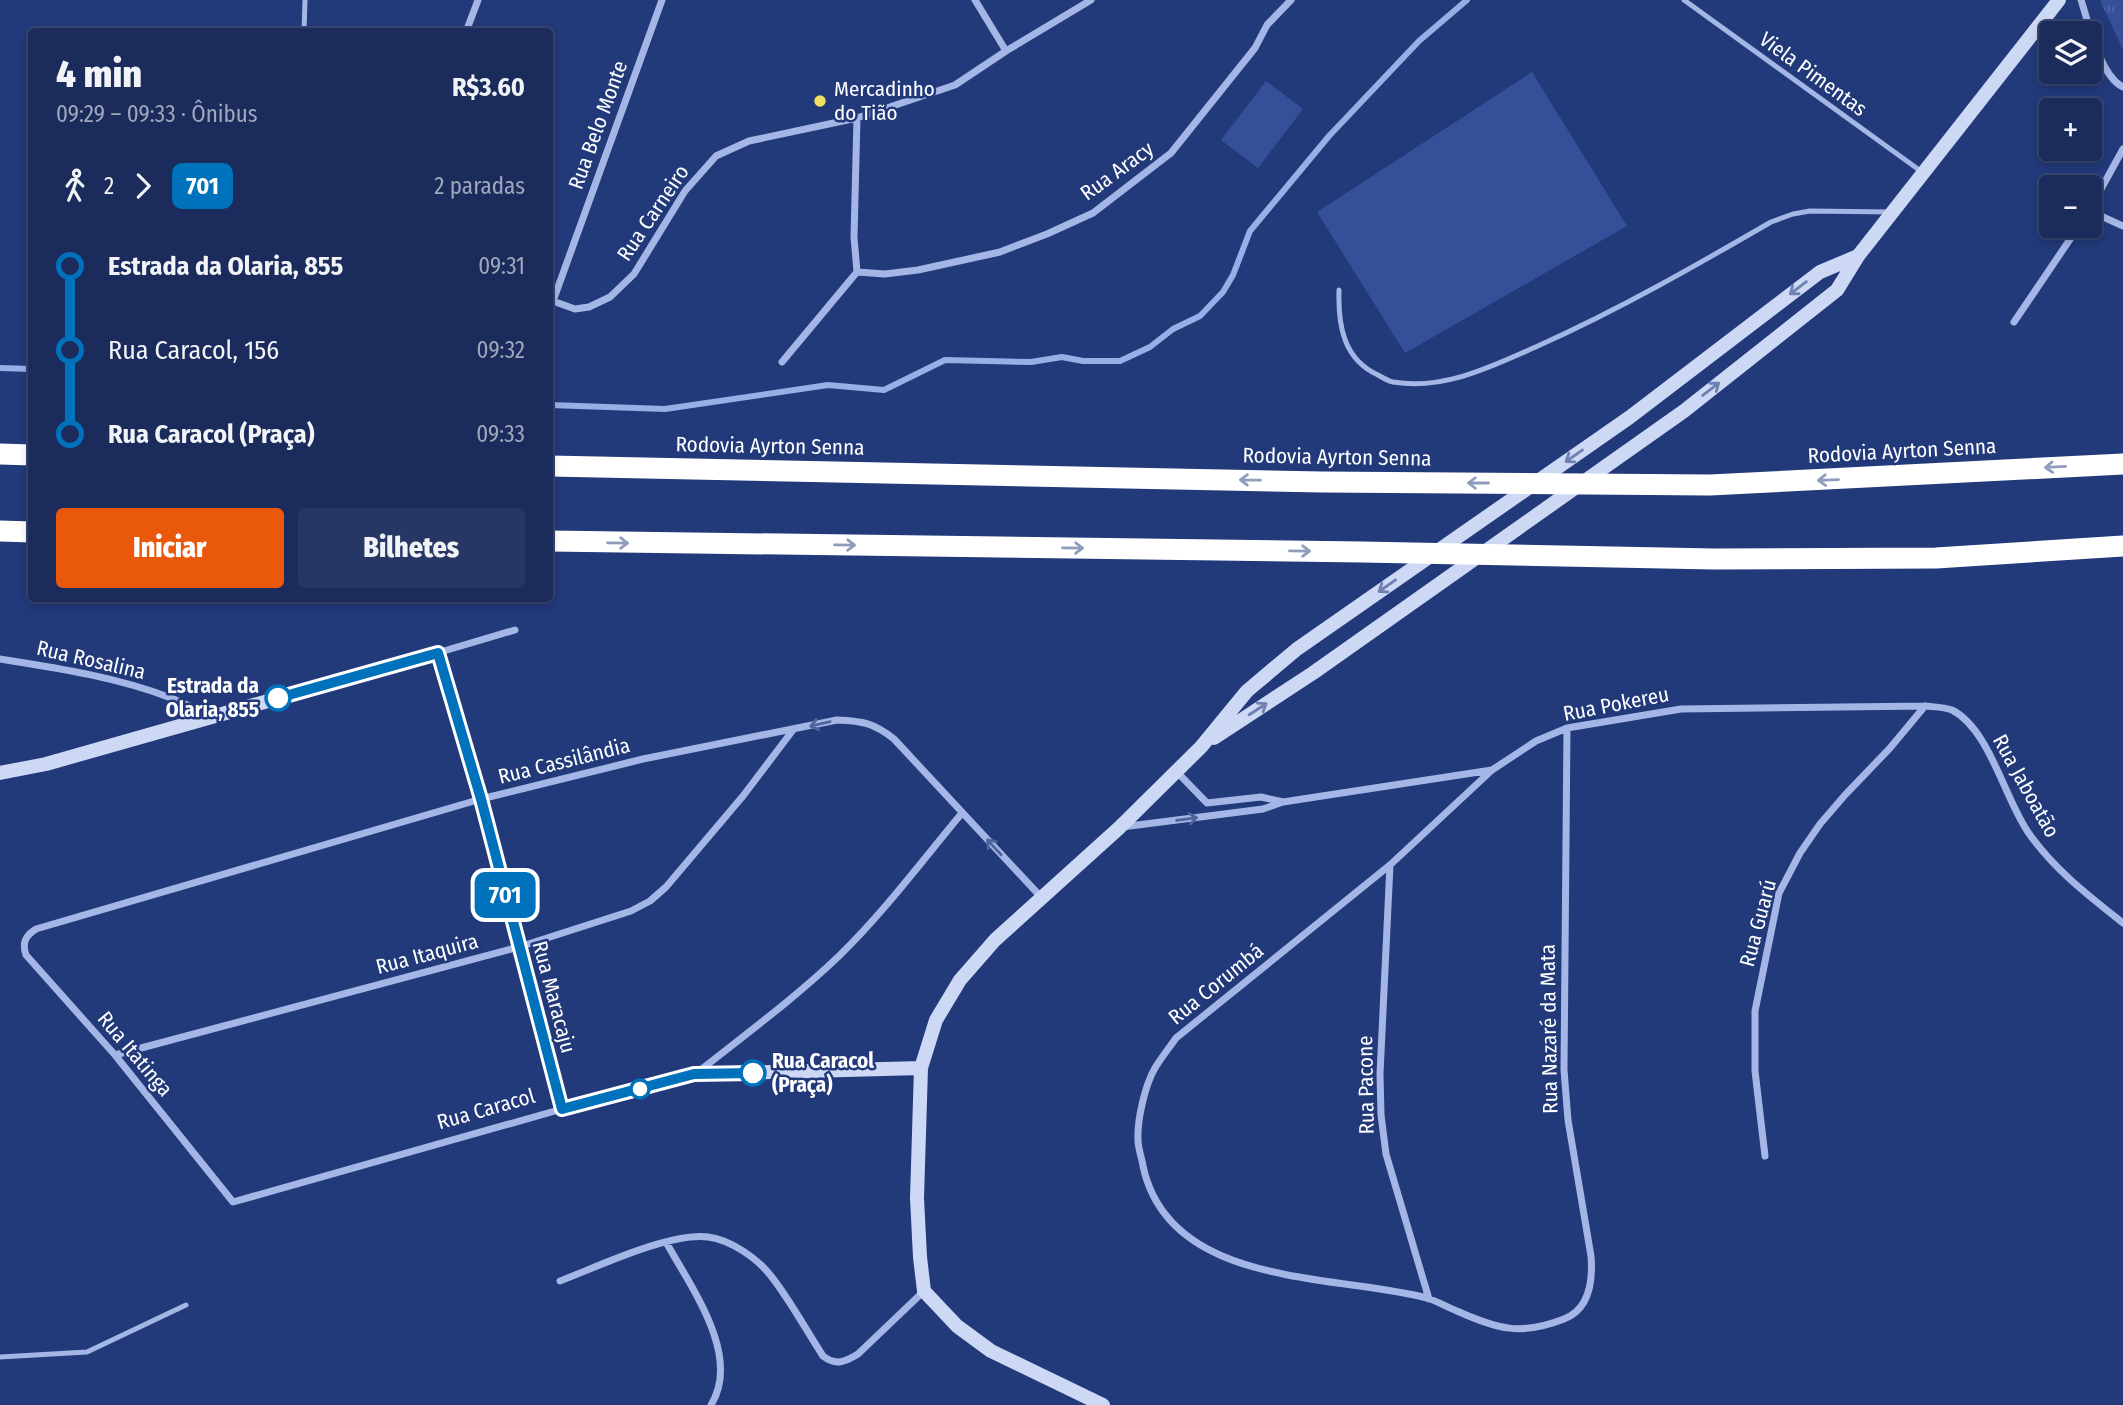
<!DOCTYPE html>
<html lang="pt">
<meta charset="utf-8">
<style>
:root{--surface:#1a2b5c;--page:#273765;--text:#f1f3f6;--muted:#9fa7bb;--line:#384772;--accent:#ea580c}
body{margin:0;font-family:"Fira Sans Condensed",sans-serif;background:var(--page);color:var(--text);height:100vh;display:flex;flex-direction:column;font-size:26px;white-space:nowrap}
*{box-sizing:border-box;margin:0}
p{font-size:23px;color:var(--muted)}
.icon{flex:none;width:38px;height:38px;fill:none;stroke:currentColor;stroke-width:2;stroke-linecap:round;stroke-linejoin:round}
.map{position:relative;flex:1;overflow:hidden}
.panel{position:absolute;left:28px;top:28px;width:525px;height:574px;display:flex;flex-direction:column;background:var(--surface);border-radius:7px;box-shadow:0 4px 10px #0003,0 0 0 2px var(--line)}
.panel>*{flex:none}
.badge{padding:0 14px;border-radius:10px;font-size:24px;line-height:46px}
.tools{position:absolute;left:2039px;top:21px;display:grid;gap:14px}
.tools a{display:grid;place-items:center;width:63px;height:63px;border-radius:7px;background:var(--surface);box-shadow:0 4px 10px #0003,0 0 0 2px var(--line);font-size:35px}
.map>.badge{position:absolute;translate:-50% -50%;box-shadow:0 0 0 4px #fff}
.legs{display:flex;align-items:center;gap:10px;height:77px;padding:0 28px;font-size:23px}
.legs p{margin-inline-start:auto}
.overview{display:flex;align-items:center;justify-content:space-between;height:119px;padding:0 28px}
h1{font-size:38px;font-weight:800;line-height:52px}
.primary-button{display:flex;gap:14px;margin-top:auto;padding:14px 28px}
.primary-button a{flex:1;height:80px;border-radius:7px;background:var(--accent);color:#fff;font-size:28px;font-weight:800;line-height:80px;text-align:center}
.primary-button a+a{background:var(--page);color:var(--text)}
ul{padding:0 28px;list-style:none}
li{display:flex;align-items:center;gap:24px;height:84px;font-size:26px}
li i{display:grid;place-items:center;width:10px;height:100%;margin:0 9px;background:currentColor}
li i::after{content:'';width:18px;height:18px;margin:-9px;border:5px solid;border-radius:50%;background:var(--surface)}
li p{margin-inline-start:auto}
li:first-child i{background:linear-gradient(#0000 50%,currentColor 0)}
li:last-child i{background:linear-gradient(currentColor 50%,#0000 0)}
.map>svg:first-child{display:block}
</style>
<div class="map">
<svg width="2123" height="1405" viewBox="0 0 2123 1405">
<defs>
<pattern id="park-tufts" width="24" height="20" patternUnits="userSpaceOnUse" patternTransform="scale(1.75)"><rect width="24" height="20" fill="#355098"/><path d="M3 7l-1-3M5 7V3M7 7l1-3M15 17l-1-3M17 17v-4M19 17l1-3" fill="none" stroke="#536aa7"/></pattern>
</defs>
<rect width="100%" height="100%" fill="#22397a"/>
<path fill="#355098" d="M1532,72l95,154 -222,127 -88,-141z
M1266,81l37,28 -45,59 -37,-28z"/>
<path fill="url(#park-tufts)" d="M2100,0h23v50z"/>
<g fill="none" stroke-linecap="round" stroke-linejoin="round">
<path stroke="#97afe6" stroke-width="6" d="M0,368l32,1
M550,405l115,4 163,-24 56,5 61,-30 86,2 31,-5 21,4h37l30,-14 23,-18 27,-13 23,-24 10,-17 17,-44 79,-95 90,-95 48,-41"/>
<path stroke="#a4b6e5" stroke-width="5" d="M1684,0l238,172
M304,32l1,-32
M1339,290c-1,35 4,69 39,85 5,3 10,6 15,7 51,9 102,-17 147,-37 80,-36 155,-79 231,-123l22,-8 17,-3 80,1
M0,1357l87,-5 99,-47"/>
<path stroke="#a4b6e5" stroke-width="7" d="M975,0l31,51
M2081,0c8,24 19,76 42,87
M466,32l12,-32
M2090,209l33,-60
M2090,211l33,15
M857,272l28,2 33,-4 82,-18 47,-18 46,-21 78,-60 84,-105 12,-23 24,-25
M550,300l25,9 14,-2 21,-10 24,-23 51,-83 31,-35 33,-15 108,-23 98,-33 51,-34 85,-51
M553,301l109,-301
M2014,322l65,-96
M782,362l75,-90 -3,-35 3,-119
M437,653l78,-23
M0,659c57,9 117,18 171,39 13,5 27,12 40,18
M1492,770l-102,95 -214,173c-7,10 -15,20 -21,30 -10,17 -18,52 -17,72 0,9 4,18 5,26 26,122 192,108 284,132 10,3 20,9 30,13 40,18 64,25 107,8 26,-10 29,-38 27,-63l-23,-136 -4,-50 3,-342
M1176,771l31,32 54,-6 22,5
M1122,827l141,-18 20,-7 209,-32 44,-29 31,-13 114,-19 244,-3c9,1 19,1 27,4 38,19 53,91 78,125 26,36 59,61 93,88
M1390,865l-10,209 1,41 5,39 43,145
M115,1055l404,-108 112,-36 19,-10 16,-14 77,-91 50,-66
M698,1072c48,-38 97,-74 141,-116 45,-44 83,-95 123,-143
M562,1109l-329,93 -118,-147 -89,-100c-4,-12 -1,-19 10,-26l445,-130 162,-40 194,-39c26,1 37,3 57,19l147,158
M1765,1156l-10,-85v-60l24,-118 21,-40 20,-29 25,-29 45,-47 35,-42
M666,1242c24,44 76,113 45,163
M560,1281c37,-14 110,-49 148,-44 23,3 49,21 63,39 19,24 35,54 52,80 13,10 22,6 35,-2l66,-63"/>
<path stroke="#cdd8f5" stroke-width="14" d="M1214,738l99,-65 371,-262 153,-121 21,-34 201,-256
M0,773l46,-9 391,-111 44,146 81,310 132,-35 227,-6
M1103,1405l-112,-54 -34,-25 -33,-35 -4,-34 -3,-59 4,-130 15,-48 24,-40 35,-40 124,-112 82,-81 46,-56 50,-42 333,-232 190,-145 38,-16"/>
<path stroke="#fff" stroke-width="21" d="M0,454l32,1
M550,466l772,16 388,3 413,-21
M0,531l32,1
M550,541l812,11 352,7 222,-1 187,-12"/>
</g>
<defs><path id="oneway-shaft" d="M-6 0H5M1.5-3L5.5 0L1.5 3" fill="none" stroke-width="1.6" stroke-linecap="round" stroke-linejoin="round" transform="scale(1.75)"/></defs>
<g stroke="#6f81b1">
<use href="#oneway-shaft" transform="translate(1798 288) rotate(143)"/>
<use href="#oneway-shaft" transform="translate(1711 389) rotate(-38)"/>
<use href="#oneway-shaft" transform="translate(1574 456) rotate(145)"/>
<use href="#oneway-shaft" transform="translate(1387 586) rotate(145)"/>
<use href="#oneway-shaft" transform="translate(1258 709) rotate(-33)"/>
</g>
<g stroke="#909cbc">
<use href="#oneway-shaft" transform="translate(2055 467) rotate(177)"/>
<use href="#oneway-shaft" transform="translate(1250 480) rotate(-179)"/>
<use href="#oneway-shaft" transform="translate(1828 480) rotate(178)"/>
<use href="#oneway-shaft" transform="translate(1478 483) rotate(-180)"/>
<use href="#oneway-shaft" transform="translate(618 543) rotate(1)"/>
<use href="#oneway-shaft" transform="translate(845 545) rotate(1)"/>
<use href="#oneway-shaft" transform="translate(1073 548) rotate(1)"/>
<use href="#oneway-shaft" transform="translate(1300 551) rotate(1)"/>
</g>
<g stroke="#50659f">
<use href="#oneway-shaft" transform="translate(820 724) rotate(167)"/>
<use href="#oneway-shaft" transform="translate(1187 819) rotate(-7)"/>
<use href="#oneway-shaft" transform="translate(994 847) rotate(-133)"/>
</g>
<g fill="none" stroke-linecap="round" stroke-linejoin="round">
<g stroke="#fff" stroke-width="16">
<path id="line-1" d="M278,698l160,-45 43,146 81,310 132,-35 59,-1"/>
</g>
<use href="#line-1" stroke="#0072bc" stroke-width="10"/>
</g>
<circle fill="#f1e066" stroke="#22397a" stroke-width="2.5" cx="820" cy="101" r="7"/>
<g fill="#fff" stroke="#0072bc" stroke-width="3.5">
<circle cx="278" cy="698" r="12"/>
<circle cx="753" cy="1073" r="12"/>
<circle cx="640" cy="1089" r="9"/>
</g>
<g text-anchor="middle" stroke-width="5" stroke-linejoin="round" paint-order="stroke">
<g font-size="21" fill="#fff" stroke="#22397a">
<text transform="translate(1813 74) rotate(36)" y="7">Viela Pimentas</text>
<text transform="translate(598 125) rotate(-70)" y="7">Rua Belo Monte</text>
<text transform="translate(1117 171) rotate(-36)" y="7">Rua Aracy</text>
<text transform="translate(653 213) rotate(-56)" y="7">Rua Carneiro</text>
<text transform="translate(770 446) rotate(1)" y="7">Rodovia Ayrton Senna</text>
<text transform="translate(1902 451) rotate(-3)" y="7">Rodovia Ayrton Senna</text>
<text transform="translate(1337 457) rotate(1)" y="7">Rodovia Ayrton Senna</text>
<text transform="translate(91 660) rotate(13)" y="7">Rua Rosalina</text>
<text transform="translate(1616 704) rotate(-11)" y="7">Rua Pokereu</text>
<text transform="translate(564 761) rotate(-14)" y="7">Rua Cassilândia</text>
<text transform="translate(2026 786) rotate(61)" y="7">Rua Jaboatão</text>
<text transform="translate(1758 923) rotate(-75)" y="7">Rua Guarú</text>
<text transform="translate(427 954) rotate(-15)" y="7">Rua Itaquira</text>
<text transform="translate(1216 984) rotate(-39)" y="7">Rua Corumbá</text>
<text transform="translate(554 997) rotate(75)" y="7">Rua Maracaju</text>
<text transform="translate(1549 1029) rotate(-91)" y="7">Rua Nazaré da Mata</text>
<text transform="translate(135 1054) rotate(50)" y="7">Rua Itatinga</text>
<text transform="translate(1366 1085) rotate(-91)" y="7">Rua Pacone</text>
<text transform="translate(486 1109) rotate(-16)" y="7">Rua Caracol</text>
</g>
<g font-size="21" fill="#fff" stroke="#22397a" text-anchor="start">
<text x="834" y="96">Mercadinho<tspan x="834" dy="24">do Tião</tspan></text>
</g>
<g font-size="21" font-weight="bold" fill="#fff" stroke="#22397a" text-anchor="end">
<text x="259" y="693">Estrada da<tspan x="259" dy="24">Olaria, 855</tspan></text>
<text x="772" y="1068" text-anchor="start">Rua Caracol<tspan x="772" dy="24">(Praça)</tspan></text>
</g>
</g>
</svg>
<div class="tools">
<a><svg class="icon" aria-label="layers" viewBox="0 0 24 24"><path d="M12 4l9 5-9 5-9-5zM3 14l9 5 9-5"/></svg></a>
<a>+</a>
<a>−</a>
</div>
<b class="badge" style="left:505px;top:895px;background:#0072bc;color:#fff">701</b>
<section class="panel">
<div class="overview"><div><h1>4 min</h1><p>09:29 – 09:33 · Ônibus</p></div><b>R$3.60</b></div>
<div class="legs"><svg class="icon" aria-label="walk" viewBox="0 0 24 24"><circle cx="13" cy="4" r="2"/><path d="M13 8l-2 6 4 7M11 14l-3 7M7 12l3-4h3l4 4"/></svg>2<svg class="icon" aria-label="forward" viewBox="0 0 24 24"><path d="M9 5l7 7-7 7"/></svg><b class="badge" style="background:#0072bc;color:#fff">701</b><p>2 paradas</p></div>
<ul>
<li><i style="color:#0072bc"></i><b>Estrada da Olaria, 855</b><p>09:31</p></li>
<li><i style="color:#0072bc"></i><span>Rua Caracol, 156</span><p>09:32</p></li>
<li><i style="color:#0072bc"></i><b>Rua Caracol (Praça)</b><p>09:33</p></li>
</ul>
<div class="primary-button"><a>Iniciar</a><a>Bilhetes</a></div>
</section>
</div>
